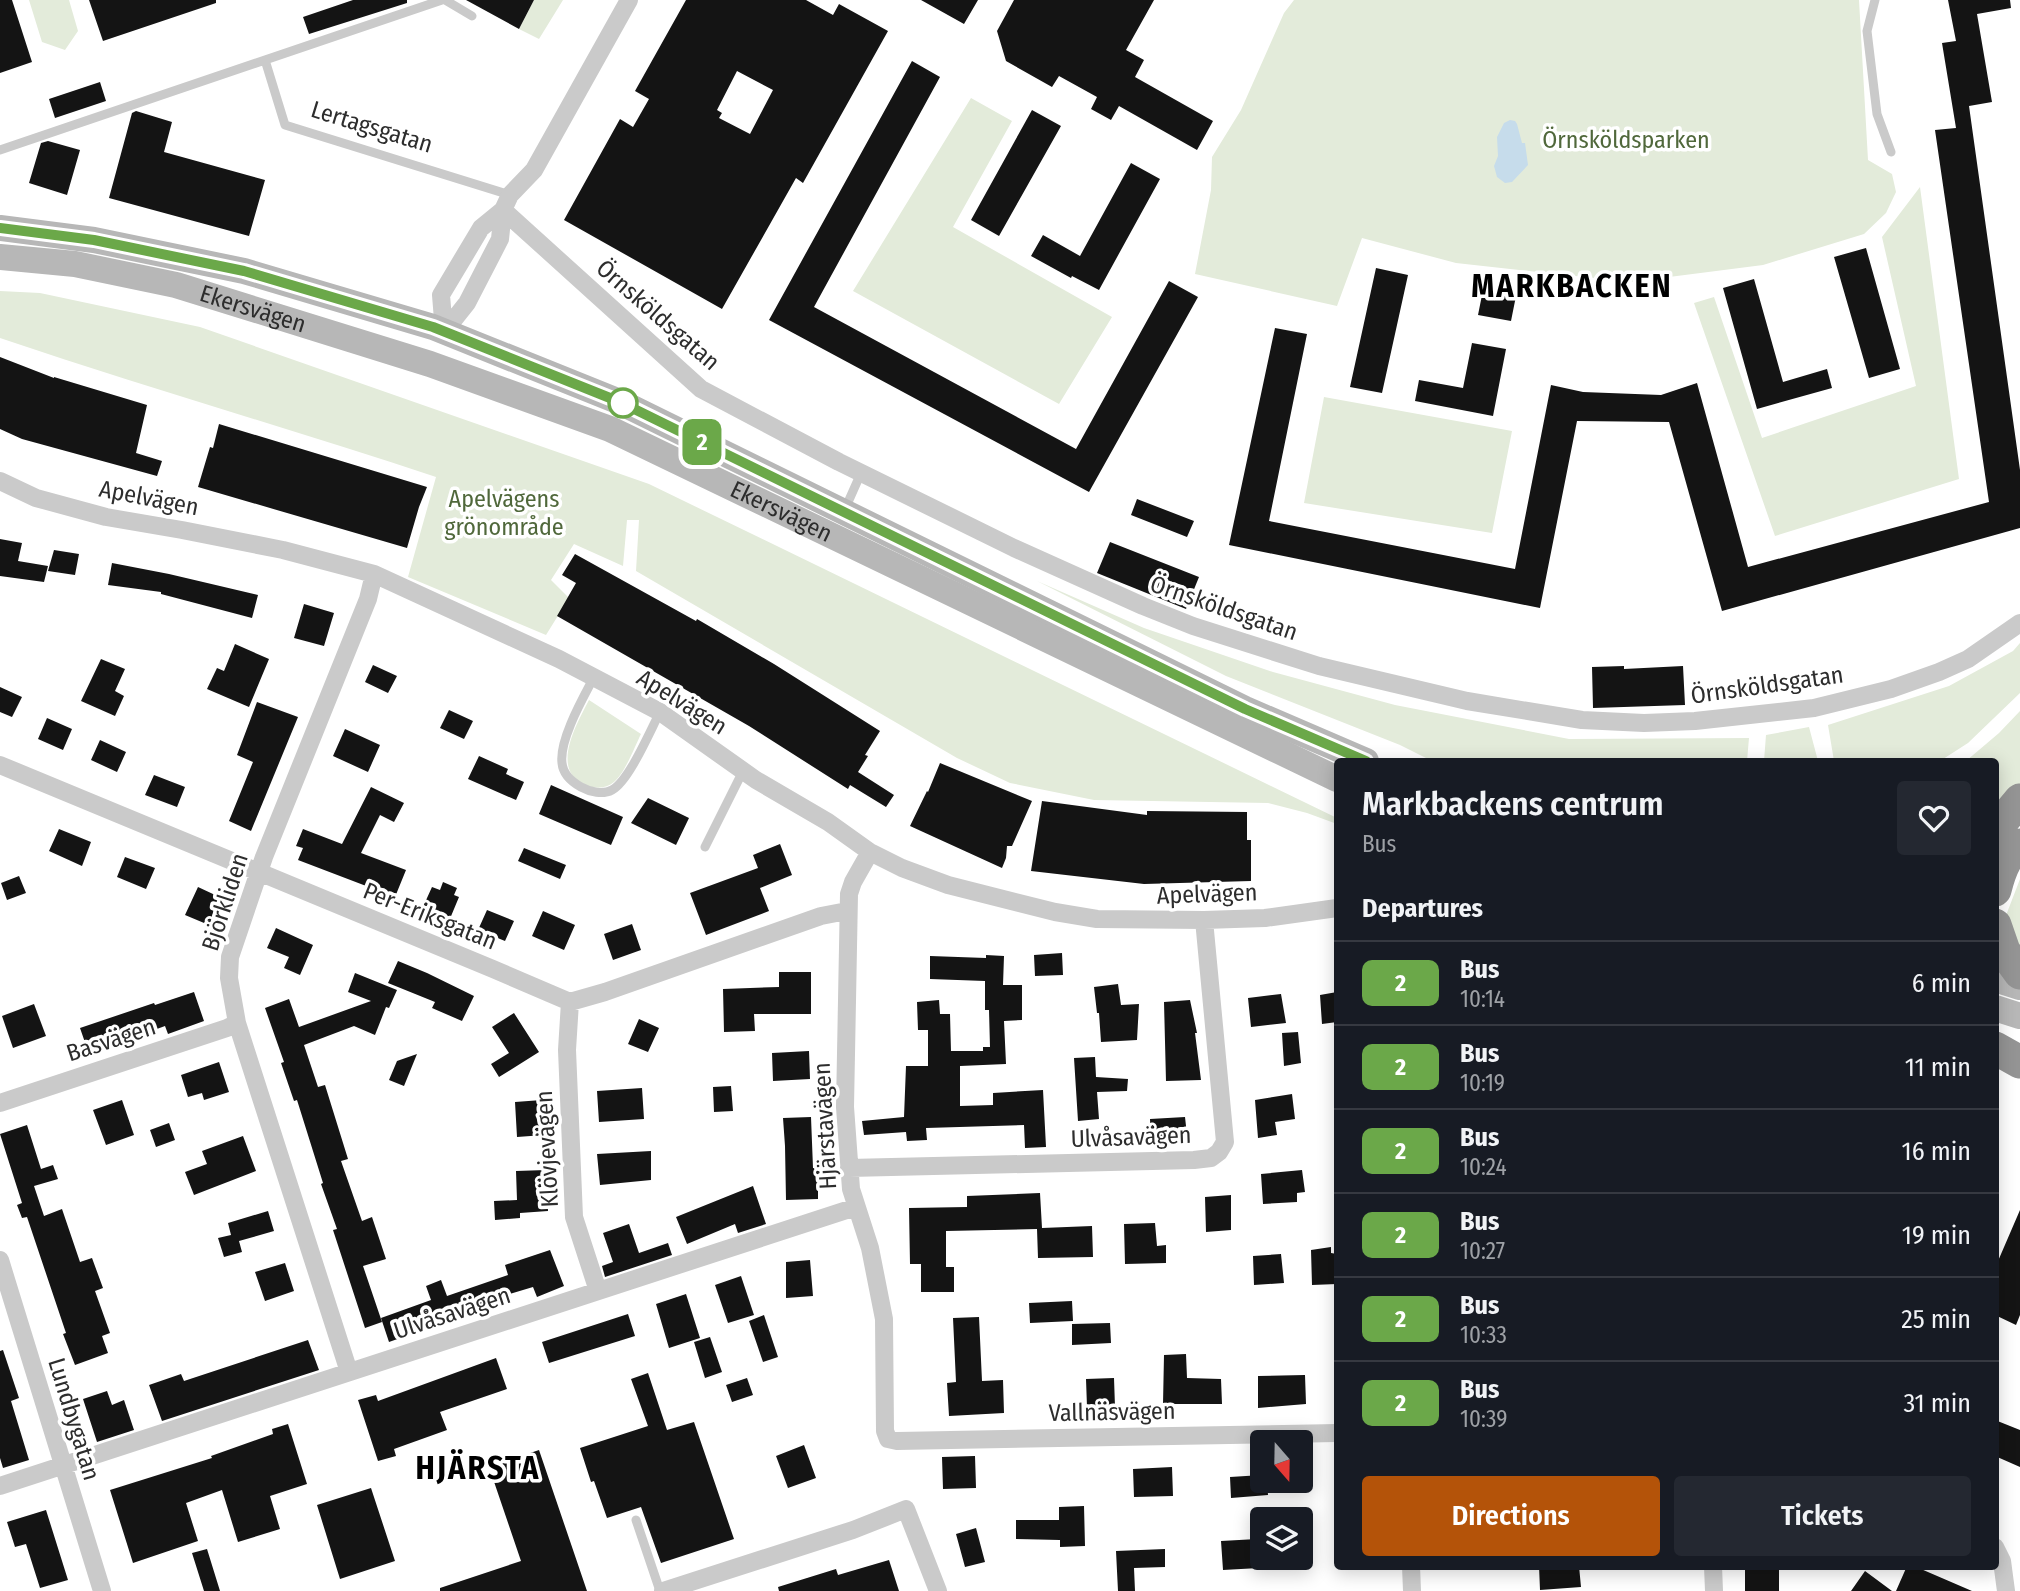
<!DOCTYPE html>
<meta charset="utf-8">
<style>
:root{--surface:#171b24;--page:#242831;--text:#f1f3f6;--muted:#9ea1a6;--line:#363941;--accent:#b45309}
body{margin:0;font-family:"Fira Sans Condensed",sans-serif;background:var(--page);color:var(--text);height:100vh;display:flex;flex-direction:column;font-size:26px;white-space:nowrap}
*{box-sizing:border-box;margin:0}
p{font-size:23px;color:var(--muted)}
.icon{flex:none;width:38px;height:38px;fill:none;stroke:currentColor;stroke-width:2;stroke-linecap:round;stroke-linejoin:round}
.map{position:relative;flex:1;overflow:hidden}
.panel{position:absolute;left:1334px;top:758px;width:665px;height:812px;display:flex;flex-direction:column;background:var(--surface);border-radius:7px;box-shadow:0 4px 18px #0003}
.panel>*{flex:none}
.badge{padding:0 14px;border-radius:10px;font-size:24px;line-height:46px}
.needle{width:46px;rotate:160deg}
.fabs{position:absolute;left:1250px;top:1430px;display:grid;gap:14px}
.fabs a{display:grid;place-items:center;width:63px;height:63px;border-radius:7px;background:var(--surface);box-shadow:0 4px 18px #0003;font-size:35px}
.map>.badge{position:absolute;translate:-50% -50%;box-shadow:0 0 0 4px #fff}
h2{padding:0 28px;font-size:26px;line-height:63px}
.round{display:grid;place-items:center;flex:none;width:74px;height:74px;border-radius:7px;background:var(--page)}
.head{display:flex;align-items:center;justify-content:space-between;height:119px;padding:0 28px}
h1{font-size:33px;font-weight:600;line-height:52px}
.cta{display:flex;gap:14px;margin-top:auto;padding:14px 28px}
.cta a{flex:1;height:80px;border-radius:7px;background:var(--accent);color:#fff;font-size:28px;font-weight:600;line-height:80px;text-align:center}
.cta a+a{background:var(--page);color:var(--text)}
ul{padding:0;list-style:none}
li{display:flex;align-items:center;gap:21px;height:84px;padding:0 28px;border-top:2px solid var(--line)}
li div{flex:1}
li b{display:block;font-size:26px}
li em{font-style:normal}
li .badge{min-width:77px;font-weight:700;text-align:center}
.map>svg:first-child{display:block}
</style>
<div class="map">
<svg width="2020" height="1591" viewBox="0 0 2020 1591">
<rect width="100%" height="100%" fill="#fff"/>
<path fill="#e3ebda" d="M29,0h40l9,31 -13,19 -23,-8z
M534,0h29l-24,39 -20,-10z
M1294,0h565l9,160 24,14 4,18 -10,21 -22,21 -101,31 -133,17 -174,-19 -94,-25 -25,68 -142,-32 16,-84 1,-33 29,-47 43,-97z
M971,98l41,23 -59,106 159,90 -53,87 -206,-113z
M1920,187l39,292 -184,57 -81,-233 20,-6 48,141 154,-52 -34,-149z
M0,291l40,2 160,34 449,157 688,334v6l-30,-11 -39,-10 -174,-3 -84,-17 -53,-25 -321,-187 3,-51h-12l-4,46 -49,-22 -23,36 18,18 -23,37 -138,-58 28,-100c-145,-48 -291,-90 -436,-139z
M1324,397l188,34 -20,102 -188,-30z
M1037,581l107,47 129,44 122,33 174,34 180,-1 -2,23h-315l-32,-16 -174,-69z
M2020,643v50l-52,50 -28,18h-106l-6,-36 121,-39 64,-35z
M589,700l52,34c-6,12 -16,39 -27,48 -7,6 -16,7 -26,4 -40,-13 -11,-63 1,-86z
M2020,711v79l-25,25v-54h-29l33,-28z
M1809,727l9,34h-54l2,-26z
M2020,879v74l-15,-35z"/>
<path fill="#c6dceb" d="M1510,120l5,1 2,3 5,19h3l3,22 -16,17 -7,1 -8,-6 -3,-11 4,-10 -1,-19 7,-14z"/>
<path fill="#141414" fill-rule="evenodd" d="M0,0h12l20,62 -32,11z
M89,0h127v3l-113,38z
M353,0h54v3l-98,31 -6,-17z
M466,0h68l-15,29z
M686,0h120l27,15 6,-11 49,27 -85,152 -7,-5 -74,131 -158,-89 56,-101 13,8 16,-28 -14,-8zM737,71l36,19 -23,44 -31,-16 3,-5 -5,-3z
M921,0h57l-14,24z
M1014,0h140l-28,50 18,10 -9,17 78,44 -16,29 -78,-44 -8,14 -20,-11 6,-12 -38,-21 -7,11 -46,-26 -9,-30z
M1948,0h62l1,8 -34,6 15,88 -23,4 51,364v58l-298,83 -53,-189 -92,-1 -37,187 -311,-63 46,-217 32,6 -38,187 246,48 36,-184 32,7 78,3 36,-12 51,184 241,-65 -54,-372 21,-2 -14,-85 14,-2z
M912,61l28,16 -126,230 262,142 93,-168 29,16 -109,195 -320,-172z
M100,82l6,19 -51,17 -6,-19z
M1032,110l29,16 -62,110 -28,-16z
M136,111l36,11 -8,30 101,28 -16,56 -140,-38 23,-85z
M48,141l32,9 -13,45 -38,-12 12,-40z
M1131,163l29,16 -61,111 -27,-14 -1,2 -40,-22 12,-21 37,21z
M1866,248l34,121 -31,9 -35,-121z
M1376,268l32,7 -26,118 -32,-6z
M1754,279l29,103 44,-13 5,19 -75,21 -34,-121z
M1483,290l33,6 -5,25 -33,-6z
M1472,343l34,6 -13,67 -78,-15 4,-21 44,8z
M0,357l54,21v-1l93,28 -11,48 26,8 -5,15 -135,-37 -22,-10z
M219,424l208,63 -8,20 -12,41 -209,-61 12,-40 3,1z
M1137,499l57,22 -7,16 -56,-22z
M0,539l22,4 -4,18 30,5 -4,16 -44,-6z
M1110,542l89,35 -13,32 -89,-36z
M54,550l25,4 -4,21 -27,-4z
M575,554l121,67 1,-2 77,45 106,67 -15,24 3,1 -10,16 36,23 -8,12 -36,-22 -2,4 -99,-63 -192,-110 19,-33 -14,-8z
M112,563l57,11 89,21 -6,23 -91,-24v-2l-53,-7z
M304,604l30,9 -10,33 -30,-8z
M235,644l34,15 -20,48 -42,-18 10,-21 7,3z
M101,659l24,10 -10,22 9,5 -9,20 -34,-15z
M373,665l24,11 -9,17 -23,-11z
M1624,666v3l59,-3 2,39 -92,3 -1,-41z
M0,687l22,10 -10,20 -12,-5z
M257,702l41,15 -47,114 -22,-10 24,-59 -16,-7z
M449,710l24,11 -9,18 -24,-11z
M47,718l25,11 -9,21 -25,-11z
M345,729l35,16 -12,27 -35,-16z
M100,740l26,12 -9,20 -26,-12z
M479,756l29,13 -2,5 18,8 -8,18 -48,-21z
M940,763l92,38 -20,45h-5l-1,12 -4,10 -92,-42 17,-35 1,1z
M154,775l31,12 -8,20 -32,-12z
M551,785l72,32 -12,28 -72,-31z
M371,787l33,16 -10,19 -14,-7 -19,38 45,17 -11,27 -97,-37 5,-12 -7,-2 7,-17 39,15z
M648,798l41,20 -13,27 -45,-22z
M1042,801l105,14v-4l100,1v28h4v41l-107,3 -113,-13z
M59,829l32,13 -9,24 -33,-15z
M780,844l12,31 -32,13 9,23 -63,24 -16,-42 68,-25 -5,-13z
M524,848l42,17 -6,14 -42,-18z
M125,857l30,11 -9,21 -29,-12z
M19,876l7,17 -19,7 -6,-17z
M443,882l14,6 -3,7 5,2 -10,24 -27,-12 10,-22 8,3z
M198,887l30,14 -12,27 -31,-13z
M487,910l27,11 -9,20 -27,-11z
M543,911l32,14 -11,25 -32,-14z
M632,924l9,26 -28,10 -9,-26z
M276,928l37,17 -13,30 -16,-7 5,-11 -22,-9z
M1062,953l1,22 -28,1 -1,-21z
M986,955l18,1 -1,29h19v35l-18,1 2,43 -46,2v40l33,-1v-12l50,-3 3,57 -21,1 -1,-23 -98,3 1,12 -20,1 -1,-9 -42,3 -2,-14 42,-4 2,-51h22v-36h-10l-1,-28 22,-2 1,14h10l1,37h32v-4h7l-1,-37h-4v-29l-55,-2v-23l56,2z
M398,961l29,12 47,23 -12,25 -30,-13 3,-6 -47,-19z
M779,972h32v42h-57l1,17 -31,1 -1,-43 56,-2z
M355,973l42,17 -8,18 -3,-1 -11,28 -21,-9 -50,19 14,42 7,-2 23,74 -7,2 21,60 10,-4 14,42 -23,7 19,56 -17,6 -32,-98 4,-1 -16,-45 2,-1 -26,-83 -3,1 -13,-38 3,-1 -19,-54 24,-9 10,28 72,-26 -23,-9z
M1118,984l3,21 18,-1 -2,36 -36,2 -2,-29h-2l-3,-26z
M194,992l10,29 -36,13 -3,-8 -76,28 -9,-26 74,-25 1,2z
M1337,992v30l-15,2 -2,-29z
M1281,994l5,29 -35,4 -3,-29z
M1190,1000l7,33h-2l6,47 -35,1 -2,-79z
M34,1004l12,32 -33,12 -11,-32z
M514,1013l25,39 -40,25 -8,-13 18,-11 -17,-26z
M639,1019l20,9 -11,24 -20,-8z
M1298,1032l3,31 -17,3 -2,-33z
M809,1051l1,28 -37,2 -1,-28z
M417,1054l-13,32 -15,-6 8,-19z
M1095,1057l1,20 32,2 -1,12 -30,1 2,27 -21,2 -4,-63z
M219,1062l10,30 -25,8 -2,-7 -14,4 -7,-22z
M731,1086l2,25 -19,1 -1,-25z
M642,1088l2,31 -45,3 -2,-31z
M1292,1094l3,25 -20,3 2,13 -19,3 -3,-38z
M122,1100l12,35 -28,10 -13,-35z
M542,1100l2,35 -27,2 -2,-35z
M811,1117l2,51h5v31l-32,1 -1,-54 -2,-28z
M1185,1117l3,27 -37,-1 -1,-24z
M169,1123l6,17 -19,7 -6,-17z
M27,1125l14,44 12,-4 5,14 -24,7 10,30 18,-7 18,53 12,-4 11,30 -8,3 15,42 -8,3 6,17 -33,12 -12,-31 3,-1 -39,-116 -5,1 -5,-13 5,-2 -22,-69z
M243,1136l13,35 -62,24 -9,-23 22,-8 -5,-13z
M651,1151v29l-51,5 -3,-31z
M546,1170l2,41 -28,2v5l-25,2 -1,-19 23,-1 -1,-29z
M1302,1170l3,22 -8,1v9l-34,2 -2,-30z
M753,1186l13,38 -28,9 -3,-9 -48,20 -11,-27z
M1040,1193l2,35 50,-2 1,31 -55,1 -1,-29 -91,2v36h8v25h-33v-28h-11l-1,-56 58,-1v-11z
M1231,1195v35l-25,2 -1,-35z
M2020,1210v105l-4,10 -21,-10v-47z
M268,1211l6,20 -35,10 3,11 -18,5 -6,-19 13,-3 -3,-12z
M1155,1223l2,23 9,-1v18l-41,1 -1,-40z
M629,1224l10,29 29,-10 4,12 -67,22 -3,-11 11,-4 -10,-29z
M1331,1247v6l6,1v30l-25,1 -1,-35z
M550,1250l14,36 -27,11 -4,-10 -44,13 3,8 -51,19 -1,-3 -51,18 -8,-24 50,-18 -5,-14 15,-6 6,16 61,-21 -3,-10z
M1281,1254l3,29 -30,2 -1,-29z
M810,1260l3,36 -27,2v-36z
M285,1263l9,28 -29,10 -10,-29z
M741,1276l13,39 -26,8 -13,-38z
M686,1294l14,44 -31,10 -13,-44z
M1072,1301l1,20 -43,2 -1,-20z
M628,1314l7,22 -86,27 -7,-21z
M764,1315l14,42 -15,5 -14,-41z
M979,1317l3,64 21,-1 1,33 -55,3 -2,-33 9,-1 -3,-64z
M1110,1323l1,20 -39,2v-21z
M710,1337l12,35 -17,6 -11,-36z
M308,1340l11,30 -157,51 -13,-36 32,-11 3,7z
M3,1350l16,48 -8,3 18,59 -26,8 -3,-10v-107z
M1186,1354l1,24 34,1 1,25h-59l1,-49z
M496,1358l11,31 -67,23 7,18 -53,19 2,7 -18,5 -20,-61 18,-5 2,6z
M648,1373l19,57 27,-8 40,117 -73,24 -20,-56 -34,11 -13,-37 -3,1 -11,-34 68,-22 -17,-47z
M1305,1375l1,29 -48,4v-32z
M747,1378l6,17 -21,7 -6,-17z
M1114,1378l1,29h-28l-1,-28z
M107,1391l5,14 12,-5 10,30 -37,12 -14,-43z
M1995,1420l25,10v37l-25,-11z
M288,1424l19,60 -37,12 10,33 -42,13 -16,-52 -36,13 12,38 -65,22 -23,-73 102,-32 -1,-2 62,-22 -1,-5z
M804,1445l12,33 -28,10 -12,-32z
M539,1450l48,141h-147v-3l81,-27 -32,-94z
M975,1456l1,32 -33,1 -1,-32z
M1172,1467l1,29 -39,1 -1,-28z
M1262,1475v5h5l1,15 -37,3 -1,-21z
M371,1488l24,73 -55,18 -23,-74z
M1084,1506l1,40 -25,1v-7l-44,-1v-19h43v-13z
M46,1510l22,70 -28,8 -14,-44 -11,3 -8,-25z
M976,1528l9,34 -20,5 -9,-33z
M1257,1539l2,29 -36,2 -2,-29z
M207,1549l13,42h-16l-12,-38z
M1165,1549v18l-31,1 1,23h-17l-2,-40z
M889,1560l10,31h-120l-1,-4 58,-18 2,6z
M1539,1566h40l2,21 -41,3z
M1745,1566h34v25h-34z
M1907,1566h7l58,25h-76z
M1865,1571l27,20h-41z"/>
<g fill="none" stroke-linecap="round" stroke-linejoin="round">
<path stroke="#cacaca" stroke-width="9" d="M445,0l27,16
M1875,0l-8,31 10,83 14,38
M265,60l20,65 225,70
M0,150l442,-150
M845,509l16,-36
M594,677c-11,21 -35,63 -32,86 1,11 10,19 19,24 9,5 22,8 31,3 17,-9 38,-59 48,-78
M705,847l38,-76
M636,1520l24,71"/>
<path stroke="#cacaca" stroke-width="18" d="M503,210l198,179 138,73 175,86 129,58 50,20 126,40 148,35 115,19 62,3 51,-2 119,-13 77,-19 48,-17 29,-13 52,-36
M444,332l23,-29 33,-64 3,-29 7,-15 24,-25 95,-170
M444,332l-3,-37 40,-67 22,-18
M0,481l36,17 70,19 76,13 101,20 91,24 185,85 101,53 96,68 72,42 42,30 32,16 46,17 107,27 42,7 107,1 61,-2 72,-10
M0,765l493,204 77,33 35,-10 216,-76 26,-5
M870,852l-17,30 -4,12 -4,213 6,82 19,59 14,71 1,112 3,8 9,2 440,-8
M570,1002l-3,48 7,167 24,74
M0,1103l227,-75 10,-5
M849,1168l345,-8 17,-2 8,-6 6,-10 -21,-222
M0,1260l102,331
M349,1372l-112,-349 -8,-45 1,-21 34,-100 104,-258 6,-25
M0,1486l856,-279
M1995,1547l7,14 4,30
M1411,1566l1,25
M1713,1566l1,25
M663,1591l190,-61 53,-21 32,82"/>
<g stroke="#b7b7b7" stroke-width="26">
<path d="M0,228l94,12 150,31 189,56 187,75 625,307 121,52"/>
<path id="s1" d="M0,257l75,7 101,21 254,79 180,65 727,350"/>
<path d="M1995,979l25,8"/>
<path d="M1995,1008l25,8"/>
</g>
<path stroke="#949494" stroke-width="33" d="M1995,830l25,-30
M1995,890c4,-16 11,-37 25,-45
M1995,925l9,26 16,22
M1995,1048l25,14"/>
</g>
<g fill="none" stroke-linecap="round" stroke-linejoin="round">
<g stroke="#fff" stroke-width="16">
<path id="line" d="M0,228l94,12 150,31 189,56 187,75 625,307 121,52"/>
</g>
<use href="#line" stroke="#6ba849" stroke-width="10"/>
</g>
<circle fill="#fff" stroke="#6ba849" stroke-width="3.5" cx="623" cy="403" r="14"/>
<g text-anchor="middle" stroke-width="7" stroke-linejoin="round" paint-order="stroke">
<g font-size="24" fill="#2d2d2d" stroke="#fff">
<text transform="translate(372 127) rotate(17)" y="8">Lertagsgatan</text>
<text dy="8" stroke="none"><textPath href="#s1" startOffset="259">Ekersvägen</textPath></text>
<text transform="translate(658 315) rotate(41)" y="8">Örnsköldsgatan</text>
<text transform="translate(149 498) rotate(11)" y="8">Apelvägen</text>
<text dy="8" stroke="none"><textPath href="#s1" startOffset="826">Ekersvägen</textPath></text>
<text transform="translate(1224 608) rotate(19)" y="8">Örnsköldsgatan</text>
<text transform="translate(1767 685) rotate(-8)" y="8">Örnsköldsgatan</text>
<text transform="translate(682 702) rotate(32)" y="8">Apelvägen</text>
<text transform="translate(1207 894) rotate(-2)" y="8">Apelvägen</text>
<text transform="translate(225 902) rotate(-72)" y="8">Björkliden</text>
<text transform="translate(430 916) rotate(22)" y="8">Per-Eriksgatan</text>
<text transform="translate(111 1040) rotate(-18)" y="8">Basvägen</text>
<text transform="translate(825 1126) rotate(-93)" y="8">Hjärstavägen</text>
<text transform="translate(1131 1137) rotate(-2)" y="8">Ulvåsavägen</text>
<text transform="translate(547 1149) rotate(-93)" y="8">Klövjevägen</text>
<text transform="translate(452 1313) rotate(-18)" y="8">Ulvåsavägen</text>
<text transform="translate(1112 1412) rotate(-1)" y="8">Vallnäsvägen</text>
<text transform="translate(74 1419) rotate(73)" y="8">Lundbygatan</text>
</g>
<g font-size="24" fill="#50683b" stroke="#fff">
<text x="1626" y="148">Örnsköldsparken</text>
<text x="504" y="507">Apelvägens<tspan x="504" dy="28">grönområde</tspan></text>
</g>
<g font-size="32" font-weight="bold" letter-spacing="2" fill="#000" stroke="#fff">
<text x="1572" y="297">MARKBACKEN</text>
<text x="478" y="1479">HJÄRSTA</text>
</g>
</g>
</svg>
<div class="fabs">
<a><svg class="needle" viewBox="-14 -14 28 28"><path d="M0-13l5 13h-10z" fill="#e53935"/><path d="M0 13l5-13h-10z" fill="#9ea1a6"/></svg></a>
<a><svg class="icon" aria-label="layers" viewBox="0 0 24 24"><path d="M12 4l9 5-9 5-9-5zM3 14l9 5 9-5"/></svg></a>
</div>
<b class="badge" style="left:702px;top:442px;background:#6ba849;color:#fff">2</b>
<section class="panel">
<div class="head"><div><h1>Markbackens centrum</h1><p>Bus</p></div><a class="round"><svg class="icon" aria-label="heart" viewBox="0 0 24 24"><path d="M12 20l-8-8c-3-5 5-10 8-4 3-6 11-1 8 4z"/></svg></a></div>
<h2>Departures</h2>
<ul>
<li><span class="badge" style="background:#6ba849;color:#fff">2</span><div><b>Bus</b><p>10:14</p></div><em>6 min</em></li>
<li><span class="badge" style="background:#6ba849;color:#fff">2</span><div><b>Bus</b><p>10:19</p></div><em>11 min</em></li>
<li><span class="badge" style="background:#6ba849;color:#fff">2</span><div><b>Bus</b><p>10:24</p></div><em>16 min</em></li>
<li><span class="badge" style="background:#6ba849;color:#fff">2</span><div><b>Bus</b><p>10:27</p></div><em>19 min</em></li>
<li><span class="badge" style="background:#6ba849;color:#fff">2</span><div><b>Bus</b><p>10:33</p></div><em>25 min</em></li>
<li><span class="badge" style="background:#6ba849;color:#fff">2</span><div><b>Bus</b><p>10:39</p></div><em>31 min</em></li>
</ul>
<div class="cta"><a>Directions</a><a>Tickets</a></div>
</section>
</div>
